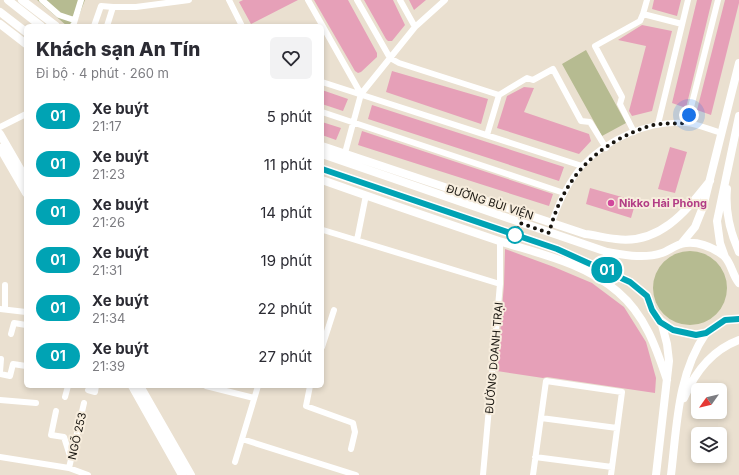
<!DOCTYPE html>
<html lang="vi">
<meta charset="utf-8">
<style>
:root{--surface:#fff;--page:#f2f2f3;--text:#2b2b33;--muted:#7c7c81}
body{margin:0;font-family:Inter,sans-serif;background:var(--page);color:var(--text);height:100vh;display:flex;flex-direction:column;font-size:15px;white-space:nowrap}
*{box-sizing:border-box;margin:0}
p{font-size:13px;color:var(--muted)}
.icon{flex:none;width:22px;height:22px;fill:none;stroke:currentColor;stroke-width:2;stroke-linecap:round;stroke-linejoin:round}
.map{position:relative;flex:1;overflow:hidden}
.side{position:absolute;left:24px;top:24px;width:300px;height:364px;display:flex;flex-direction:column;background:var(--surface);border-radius:6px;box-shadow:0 2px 6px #0003}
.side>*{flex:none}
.badge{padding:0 8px;border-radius:13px;font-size:14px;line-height:26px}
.needle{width:26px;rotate:236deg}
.controls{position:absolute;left:691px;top:383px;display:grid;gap:8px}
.controls a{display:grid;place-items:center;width:36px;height:36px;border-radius:6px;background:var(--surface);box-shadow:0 2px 6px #0003;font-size:20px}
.you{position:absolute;width:20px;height:20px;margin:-10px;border:3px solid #fff;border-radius:50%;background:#1a73e8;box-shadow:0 0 0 6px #1a73e833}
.map>.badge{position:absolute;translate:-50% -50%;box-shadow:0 0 0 2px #fff}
.round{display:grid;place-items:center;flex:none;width:42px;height:42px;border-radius:6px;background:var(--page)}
.summary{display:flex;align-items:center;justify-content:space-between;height:68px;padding:0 12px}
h1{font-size:19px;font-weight:800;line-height:30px}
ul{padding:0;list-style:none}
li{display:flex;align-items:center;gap:12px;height:48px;padding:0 12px}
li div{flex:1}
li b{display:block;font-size:15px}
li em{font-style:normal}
li .badge{min-width:44px;font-weight:700;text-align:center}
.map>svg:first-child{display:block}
</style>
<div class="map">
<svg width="739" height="475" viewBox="0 0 739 475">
<rect width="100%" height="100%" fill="#eae0d0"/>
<path fill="#b6bb91" d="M37,0h48l-10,26h-8z
M586,50l40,73 -24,13 -40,-72z
M653 288a37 37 0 1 1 74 0a37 37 0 1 1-74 0Z"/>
<path fill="#e6a0b8" d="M243,0h55l-47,24 -12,-22z
M314,0h34l29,53v4l-16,15 -3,1 -3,-2z
M364,0h29l12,25 -13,16h-4l-2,-2z
M409,0h17l-12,10z
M654,0h27l-4,16 -25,-7z
M697,0h15l-26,108 -14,-5z
M725,0h14v3l-28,112 -14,-5z
M642,25l30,6 -20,80 -20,5 -3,-5 17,-65 -28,-6z
M392,71l96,28 -7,25 -95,-32z
M524,87l10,1 -10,24 65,22 2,7 -12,13 -82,-26 10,-32z
M322,90l26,9 -5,12 -21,-7z
M372,105l192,62 -5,14 -191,-62z
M322,122l19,6 -5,12 -14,-5z
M362,131l191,63 -4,12 -191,-61z
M670,147l17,5 -12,41 -17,-4z
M590,188l46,13 -5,17 -45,-14z
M505,249l49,18 38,16 32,24 22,35 10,36 -1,15 -108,-16 -4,1 -46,-7 7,-87z"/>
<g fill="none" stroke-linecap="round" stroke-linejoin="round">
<path stroke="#fff" stroke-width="6" d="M42,0l17,15 15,5
M229,0l13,26
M308,0l53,94
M357,0l33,58 9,5 100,32 -12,40
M400,0l15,27
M647,0l-4,14 39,10
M73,26l8,-26
M94,26l7,-20 12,1
M107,26l6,-19h23l53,-7
M322,82l260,84
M499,95l28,-17 6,2 20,-11 28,52 9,1 16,26
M322,112l242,81
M687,123l31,-123
M658,124l30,-124
M0,127l26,-13
M634,132l-14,-28 2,-7 -27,-51 45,-25 3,-7
M345,153l16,-59 54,-67 30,-27
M552,222c7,-20 16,-40 30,-56 25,-27 67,-46 104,-43 12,1 25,7 36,10
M323,230l177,54
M357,240l9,-45
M5,285v24
M0,309l26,3
M11,334l3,-11 12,2
M322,347l12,-37
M0,372l1,-13
M0,374l10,2 3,-12 13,2
M206,386l48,12
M310,386l-4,20 47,17 2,9 -4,17
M88,390l7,2 1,-6
M65,397l3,-11
M0,400l36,3
M56,411l-5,24 13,2 7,22
M541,418l76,10
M242,439l114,36
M0,457l69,11 19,7
M535,457l77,10
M235,462l23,-76
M69,468l15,-65
M483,475l17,-191v-43
M533,475l13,-94 76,11 -11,83"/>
<path stroke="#fff" stroke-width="8" d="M8,0l33,26
M22,0l34,26
M0,12l26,20
M0,24l26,20
M0,134l26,45
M322,146l263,88c10,1 20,4 31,5 44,6 70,-28 94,-58
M0,148l26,45
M322,154l285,98c18,3 37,7 55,1 6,-2 12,-7 19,-9 15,-4 32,3 43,12 8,8 8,19 15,27
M322,169l235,80 73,33 17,14 5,14 9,11 12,9 23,5 10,-2 19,-13 14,-1
M322,180c59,21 118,41 177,61 41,13 86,22 119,51 27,23 38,55 49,88
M727,189c-2,22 3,43 12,63
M681,244l14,-17 8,-20 36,-144
M725,257l-5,-14 -3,-22 22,-105
M132,386l50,89
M140,386l51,89
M684,398c11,-26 28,-48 55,-58
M656,475l13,-114 -2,-17 -6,-23
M671,475c6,-49 6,-100 35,-142"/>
</g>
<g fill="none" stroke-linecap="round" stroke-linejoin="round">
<g stroke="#fff" stroke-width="9">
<path id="line" d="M322,169l235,80 73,33 17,14 5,14 8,12 13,8 23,5 10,-2 19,-13 14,-1"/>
</g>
<use href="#line" stroke="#00a3b4" stroke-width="6"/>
<path stroke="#18150f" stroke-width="4" stroke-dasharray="0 7.2" d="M515,235l5,-12 29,10c12,-45 34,-76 76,-97 11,-5 23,-11 35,-12 9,-1 18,0 27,-1l2,-8"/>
</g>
<circle fill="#d1479c" stroke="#f7eddd" stroke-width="1.5" cx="611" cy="203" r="4"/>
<circle fill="#fff" stroke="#00a3b4" stroke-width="2" cx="515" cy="235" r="8"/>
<g text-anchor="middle" stroke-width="4" stroke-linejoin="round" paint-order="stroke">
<g font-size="11" fill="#18150f" stroke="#f7eddd">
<text transform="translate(490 202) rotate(18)" y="4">ĐƯỜNG BÙI VIỆN</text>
<text transform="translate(494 358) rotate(-85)" y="4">ĐƯỜNG DOANH TRẠI</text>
<text transform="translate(77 436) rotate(-77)" y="4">NGÕ 253</text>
</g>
<g font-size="11" font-weight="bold" fill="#b23c85" stroke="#f7eddd" text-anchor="start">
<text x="619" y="207">Nikko Hải Phòng</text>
</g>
</g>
</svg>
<div class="controls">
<a><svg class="needle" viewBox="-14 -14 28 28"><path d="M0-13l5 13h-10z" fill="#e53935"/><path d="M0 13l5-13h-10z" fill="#7c7c81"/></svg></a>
<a><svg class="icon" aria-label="layers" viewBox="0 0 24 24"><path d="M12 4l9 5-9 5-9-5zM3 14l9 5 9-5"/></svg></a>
</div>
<div class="you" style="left:689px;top:115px"></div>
<b class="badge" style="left:607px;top:270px;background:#00a3b4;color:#fff">01</b>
<section class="side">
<div class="summary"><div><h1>Khách sạn An Tín</h1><p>Đi bộ · 4 phút · 260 m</p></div><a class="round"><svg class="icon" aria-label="heart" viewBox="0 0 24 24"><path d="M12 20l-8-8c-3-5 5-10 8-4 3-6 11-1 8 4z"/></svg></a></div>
<ul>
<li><span class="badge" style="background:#00a3b4;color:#fff">01</span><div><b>Xe buýt</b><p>21:17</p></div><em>5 phút</em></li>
<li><span class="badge" style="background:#00a3b4;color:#fff">01</span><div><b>Xe buýt</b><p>21:23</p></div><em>11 phút</em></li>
<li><span class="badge" style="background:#00a3b4;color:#fff">01</span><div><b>Xe buýt</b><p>21:26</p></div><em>14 phút</em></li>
<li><span class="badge" style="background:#00a3b4;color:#fff">01</span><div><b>Xe buýt</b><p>21:31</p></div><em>19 phút</em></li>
<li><span class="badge" style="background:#00a3b4;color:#fff">01</span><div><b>Xe buýt</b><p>21:34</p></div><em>22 phút</em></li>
<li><span class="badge" style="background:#00a3b4;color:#fff">01</span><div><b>Xe buýt</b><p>21:39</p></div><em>27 phút</em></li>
</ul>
</section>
</div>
